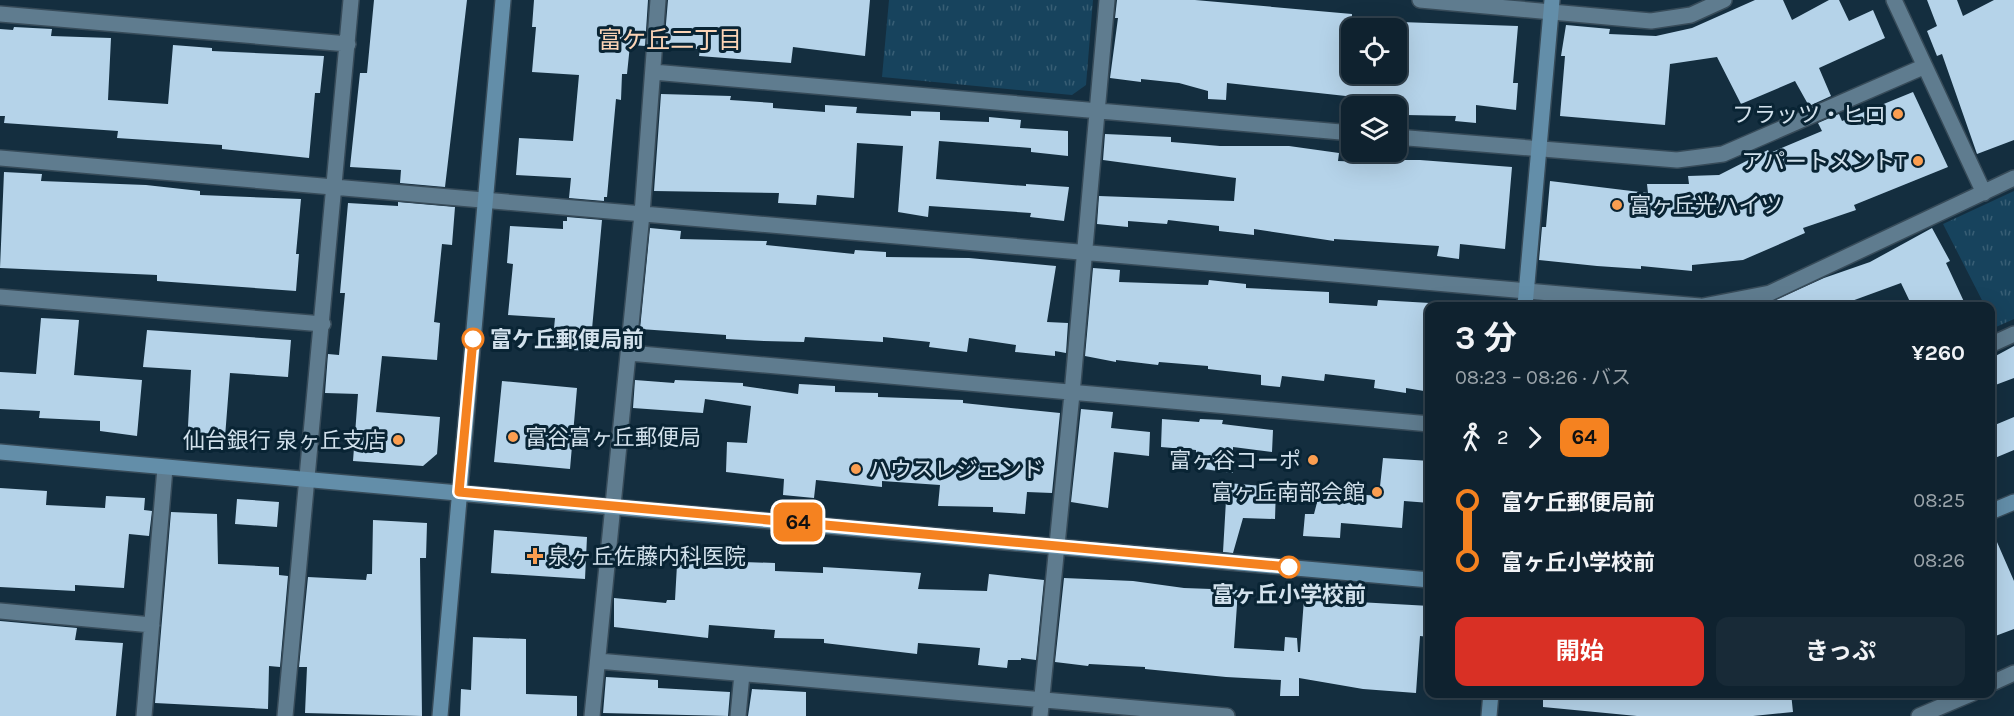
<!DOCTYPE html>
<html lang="ja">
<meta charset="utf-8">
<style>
:root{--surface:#0f222f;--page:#182a37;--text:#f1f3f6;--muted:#9ba4aa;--line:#2f3f4b;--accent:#d93025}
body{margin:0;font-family:Karla,"Noto Sans JP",sans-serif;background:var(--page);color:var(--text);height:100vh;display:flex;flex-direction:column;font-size:22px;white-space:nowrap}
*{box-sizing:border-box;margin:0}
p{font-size:20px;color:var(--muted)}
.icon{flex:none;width:33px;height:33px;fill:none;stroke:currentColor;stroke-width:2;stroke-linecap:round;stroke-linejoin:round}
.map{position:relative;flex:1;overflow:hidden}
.details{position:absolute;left:1425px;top:302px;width:570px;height:396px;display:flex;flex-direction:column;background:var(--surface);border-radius:12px;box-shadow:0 6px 24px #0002,0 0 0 2px var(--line)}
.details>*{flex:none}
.badge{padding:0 12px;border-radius:9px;font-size:21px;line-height:39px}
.controls{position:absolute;left:1341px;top:18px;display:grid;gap:12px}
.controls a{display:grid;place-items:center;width:66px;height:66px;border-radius:12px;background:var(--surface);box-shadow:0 6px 24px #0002,0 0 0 2px var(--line);font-size:30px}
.map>.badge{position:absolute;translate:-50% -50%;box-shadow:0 0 0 3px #fff}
.legs{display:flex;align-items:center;gap:9px;height:66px;padding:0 30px;font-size:20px}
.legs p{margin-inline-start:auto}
.head{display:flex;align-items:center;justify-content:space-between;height:102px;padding:0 30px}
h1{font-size:33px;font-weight:700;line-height:45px}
.primary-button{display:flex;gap:12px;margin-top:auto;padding:12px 30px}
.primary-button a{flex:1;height:69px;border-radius:12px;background:var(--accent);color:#fff;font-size:24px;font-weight:700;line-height:69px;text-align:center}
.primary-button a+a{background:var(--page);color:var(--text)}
ul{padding:0 30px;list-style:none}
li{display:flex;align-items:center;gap:21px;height:60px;font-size:22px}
li i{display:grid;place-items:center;width:9px;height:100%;margin:0 8px;background:currentColor}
li i::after{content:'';width:15px;height:15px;margin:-8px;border:4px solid;border-radius:50%;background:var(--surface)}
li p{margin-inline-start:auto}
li:first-child i{background:linear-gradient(#0000 50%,currentColor 0)}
li:last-child i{background:linear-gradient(currentColor 50%,#0000 0)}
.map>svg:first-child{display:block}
</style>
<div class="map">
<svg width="2014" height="716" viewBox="0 0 2014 716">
<defs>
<pattern id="grass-tufts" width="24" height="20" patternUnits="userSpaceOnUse" patternTransform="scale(1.5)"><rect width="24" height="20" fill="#17435d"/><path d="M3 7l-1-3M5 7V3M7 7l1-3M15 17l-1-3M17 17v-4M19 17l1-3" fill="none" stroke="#385e74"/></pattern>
</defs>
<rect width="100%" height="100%" fill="#142e3f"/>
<path fill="url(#grass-tufts)" d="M889,0h204l-7,85 -14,10 -190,-18z
M2014,191v128l-18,8 -5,-11 -1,-10h-5l-42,-82z"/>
<path fill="#b5d3e9" d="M374,0h93l-22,187 -45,-4 1,-13 -51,-3 10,-94h7z
M534,0h114l-3,46 -15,-1 -3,29h-5l-1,26 -5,-1 -9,98h-3v4l-35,-3 2,-20 -55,-3 3,-37 54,3 6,-66 -47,-3 4,-45h-4z
M668,0h202l-5,56 -72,-9 -2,16 -92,-7 1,-7 -36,-2z
M1117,0h78l157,14 -3,60h47l4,-52 118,4 -5,57h5l-2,27 -40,-5v18l-21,-2 1,-5 -50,-1v-8l-51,-6v-4l-128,-14 -1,17 -18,-1v-8l-29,-8 -38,-4v3l-31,-4 8,-60h-3z
M1755,0h28l9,20 37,-20h10l10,21 24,-11 12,28 -66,30 12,28 -22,10 -14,-25 -54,23 -24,-47 -47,7 -5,61 -105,-9 5,-60h-4l5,-31 44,4 -1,5 47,2 36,-8z
M1927,0h30l6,16 31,-16h20v140l-37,14 -35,-100 -5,2 -10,-25 10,-5z
M14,27l38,2 -1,7 60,2 -3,62 60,4 5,-59 39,3v3l112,5 -4,37h-5l-6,65 -87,-9v-4l-105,-7 1,-7 -114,-8 1,-7h-5v-87l13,1z
M1913,92l35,75 -94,38 2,5 -53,18 2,5 -62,27 -51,5v6l-51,-5v3l-44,-3 -58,-6 3,-33h4l4,-46 98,12 -1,-9h42l-1,-8 31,-1 49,-25 2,3 52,-22 -4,-8 21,-9 3,7z
M661,94l70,2 -1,4 43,3v5l52,4v-7l32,2 -1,6 55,3v-5l29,1v8l49,2v-5l32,3 -1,8 48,3v25l-37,-4v-4l-92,-7 -3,38 90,7v-2l43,3 -5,34 -34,-4 1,-4 -102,-7 -1,11 -30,-5 5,-66 -46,-3 -3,55 -37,-3 -1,10 -38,-2 1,-10 -125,-2z
M1105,134l66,3v5l49,4h69l50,7 -1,8 48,2 1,-3h33l92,7 -7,82 -45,-5 -1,15 -22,-3 2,-10 -105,-7v2l-80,-12v6l-35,-4v-5l-51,-6 -1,4 -39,-3v6l-31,-3 2,-28 135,5 2,-23 -133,-18z
M4,172l38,2 -1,7 105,4 54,6v4l101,4 -5,55h3l-3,37 -139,-10v-6l-157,-7z
M398,202l57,5 -3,38 -10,-1 -8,78 6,1 -3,37 -55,-4 -6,56 64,5 -3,37 -14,12 -70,-5 5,-67 -33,-1 3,-39 11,1 6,-62h-5l8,-90 50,3z
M567,217l35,3 -12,131 -38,-2 3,-31 -47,-3 5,-51 -6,-1 3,-37 53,3v-8h4z
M650,228l31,3 -1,8 87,2 -1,4 88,9 1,-4 31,2v5l83,1 87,8 -9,56 21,1 -2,30 -11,-2v5l-40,-4 1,-7 -47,-7 -2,14 -38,-5 1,-5 -47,-5v5l-78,-5 -1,5 -40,-1 -38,-2v-4l-86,-6z
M1932,228l18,33 -4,2 20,43h-54l-11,-23 -63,23h-76l62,-28 46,-16z
M1093,268l27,2 -1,12 89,3 1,-5 37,4v4l83,4v11l48,3 1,-6 52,3v89l-24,-4v5l-32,-5 1,-8 -50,-6 -1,7 -42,-5 -2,11 -19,-2v-10l-53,-6v-3l-49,-4 -1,3 -42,-5v2l-31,-6z
M41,318l38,2 -5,55 68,5 -5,56 -37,-5v-10l-61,-3 1,-7 -40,-2v-37l36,2z
M147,330l144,10 -3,37 -58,-4 -6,77 -37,-5 4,-75 -48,-3z
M2014,346v32l-24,9v-28z
M635,380l39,3 1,-3 68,3v3l55,8 1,-10 36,2v6l43,1v4l85,3v3l97,10 -8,80 -25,-1 -2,22 -32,-2v-5l-55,-1 2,-21 -58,-4v6l-66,-7 -2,18 -31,-3 1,-16 -58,-7 1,-30 20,1 4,-37 -46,-7 -2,14 -70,-5z
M502,381l75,7 -7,81 -76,-7z
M1081,409l32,3 -2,16 39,4 -1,24 -35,-4 -6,56 -37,-6z
M2014,417v33l-24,10v-33z
M1162,419l37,3 1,-3 23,1 -1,4 51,6 -1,22 -39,-5v26l-37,-5v-18l-35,-3z
M1383,458l47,3v42l-26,-2 -2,27 -61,-5 -1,15 -37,-2 2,-22h9l6,-23 59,5z
M1227,483l49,4 -1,32 -32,-1 -10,35 -10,-1z
M0,488l47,3 -1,14 59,3 1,-12 39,2 -1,12 8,1 -3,25 -20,-2 -5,54 -49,-3v6l-75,-4z
M237,499l42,3 -2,25 -42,-3z
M171,512l46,2 1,50 61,3v8l9,1 -8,91 -11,-1 -1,43 -113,-6z
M373,520l54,3 -1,35h-6l2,158 -117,-3 2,-46h-8l9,-90 58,3 1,-6h5z
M1990,526l24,55v48l-24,9z
M494,530l93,7 -2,42 -94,-6z
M678,547l37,2v12l60,2v8l48,2v-6l98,6 -3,16 69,2 2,-17 55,6 -8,80 -15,-2v2h-13l-1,8 -29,-3 2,-17 -62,-5 -1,11 -93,-11v-4l-50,-1 1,-8 -66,-5 -1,13 -94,-11v-29l52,5 1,-3h8z
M1064,578l69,3 51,7 54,2 -4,58 50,3 1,-14 12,1 1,14h2l4,-53 126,7v31l-10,-1 -4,57 -53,-4 -64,-11v18h-19l1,-16 -55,-3 -81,-8v-2l-56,-3 -1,2 -33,-4z
M0,621l77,7 -2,12 48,3 -7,73h-116z
M473,637l53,2v55l51,2v20h-117l1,-27 10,1z
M606,677l52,3v8l72,4 -2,24 -125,-3z
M752,689l54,3v24h-58z
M1543,693h248l2,19 -40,4h-116l-94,-9z"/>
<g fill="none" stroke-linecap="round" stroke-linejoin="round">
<g stroke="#374b59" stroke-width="18">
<path id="street" d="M1420,0l231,21 40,-6 33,-15
M1894,0l90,193
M0,14l348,30
M653,72l699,61
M1396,137l281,23 46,-6 200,-87
M0,158l1700,148
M0,297l323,27
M1703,306l67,-13 244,-115
M1990,345l24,-11
M629,353l801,71
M0,611l152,14
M598,661l629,55
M1990,684l24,-11
M144,716l21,-248
M285,716l66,-716
M592,716l50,-502 16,-214
M738,716l4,-42
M1040,716l32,-322 35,-394
M1919,716l54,-23"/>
</g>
<g stroke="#374b59" stroke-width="18">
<path id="secondary" d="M1525,306l27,-306
M0,452l1430,128
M1990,512l24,-10
M440,716l63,-716
M1489,716l2,-23"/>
</g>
<use href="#street" stroke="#5f7c8f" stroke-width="15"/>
<use href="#secondary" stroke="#638ea9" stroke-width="15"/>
</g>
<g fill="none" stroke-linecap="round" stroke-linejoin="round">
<g stroke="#fff" stroke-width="14">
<path id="line-1" d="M473,339l-14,153 830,75"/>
</g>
<use href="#line-1" stroke="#f58220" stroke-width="9"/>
</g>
<g fill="#fb9e50" stroke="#092434" stroke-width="2">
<circle cx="1898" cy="114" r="6"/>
<circle cx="1918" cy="161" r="6"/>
<circle cx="1617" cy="205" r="6"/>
<circle cx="513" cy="437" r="6"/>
<circle cx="398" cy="440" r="6"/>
<circle cx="1313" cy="460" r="6"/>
<circle cx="856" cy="469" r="6"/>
<circle cx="1377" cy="492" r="6"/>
<path d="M532 547h6v6h6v6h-6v6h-6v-6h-6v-6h6z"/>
</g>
<g fill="#fff" stroke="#f58220" stroke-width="3">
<circle cx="473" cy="339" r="10"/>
<circle cx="1289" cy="567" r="10"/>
</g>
<g text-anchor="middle" stroke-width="6" stroke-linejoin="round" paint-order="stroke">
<g font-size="22" fill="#d2e1ec" stroke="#092434" text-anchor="end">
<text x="1886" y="122">フラッツ・ヒロ</text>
<text x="1906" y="169">アパートメントT</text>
<text x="1629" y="213" text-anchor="start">富ヶ丘光ハイツ</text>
<text x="525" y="445" text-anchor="start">富谷富ヶ丘郵便局</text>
<text x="386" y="448">仙台銀行 泉ヶ丘支店</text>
<text x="1301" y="468">富ヶ谷コーポ</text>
<text x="868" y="477" text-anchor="start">ハウスレジェンド</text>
<text x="1365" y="500">富ヶ丘南部会館</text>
<text x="548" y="564" text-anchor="start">泉ヶ丘佐藤内科医院</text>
</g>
<g font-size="22" font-weight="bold" fill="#d2e1ec" stroke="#092434" text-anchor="start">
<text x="490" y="347">富ケ丘郵便局前</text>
<text x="1289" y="602" text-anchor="middle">富ヶ丘小学校前</text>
</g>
<g font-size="24" fill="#fcd4b6" stroke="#092434">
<text x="670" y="48">富ケ丘二丁目</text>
</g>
</g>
</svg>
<div class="controls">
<a><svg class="icon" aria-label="locate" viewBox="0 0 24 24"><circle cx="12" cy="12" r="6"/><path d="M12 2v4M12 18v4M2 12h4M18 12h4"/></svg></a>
<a><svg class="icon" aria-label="layers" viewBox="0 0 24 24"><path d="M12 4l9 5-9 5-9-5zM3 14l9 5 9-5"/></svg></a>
</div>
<b class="badge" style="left:798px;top:522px;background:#f58220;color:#111">64</b>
<section class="details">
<div class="head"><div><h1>3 分</h1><p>08:23 – 08:26 · バス</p></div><b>¥260</b></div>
<div class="legs"><svg class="icon" aria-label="walk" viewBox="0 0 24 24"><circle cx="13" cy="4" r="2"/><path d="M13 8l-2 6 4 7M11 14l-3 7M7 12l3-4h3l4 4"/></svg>2<svg class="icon" aria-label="forward" viewBox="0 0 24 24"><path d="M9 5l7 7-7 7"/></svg><b class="badge" style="background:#f58220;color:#111">64</b></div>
<ul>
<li><i style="color:#f58220"></i><b>富ケ丘郵便局前</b><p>08:25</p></li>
<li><i style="color:#f58220"></i><b>富ヶ丘小学校前</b><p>08:26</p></li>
</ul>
<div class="primary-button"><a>開始</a><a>きっぷ</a></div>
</section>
</div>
